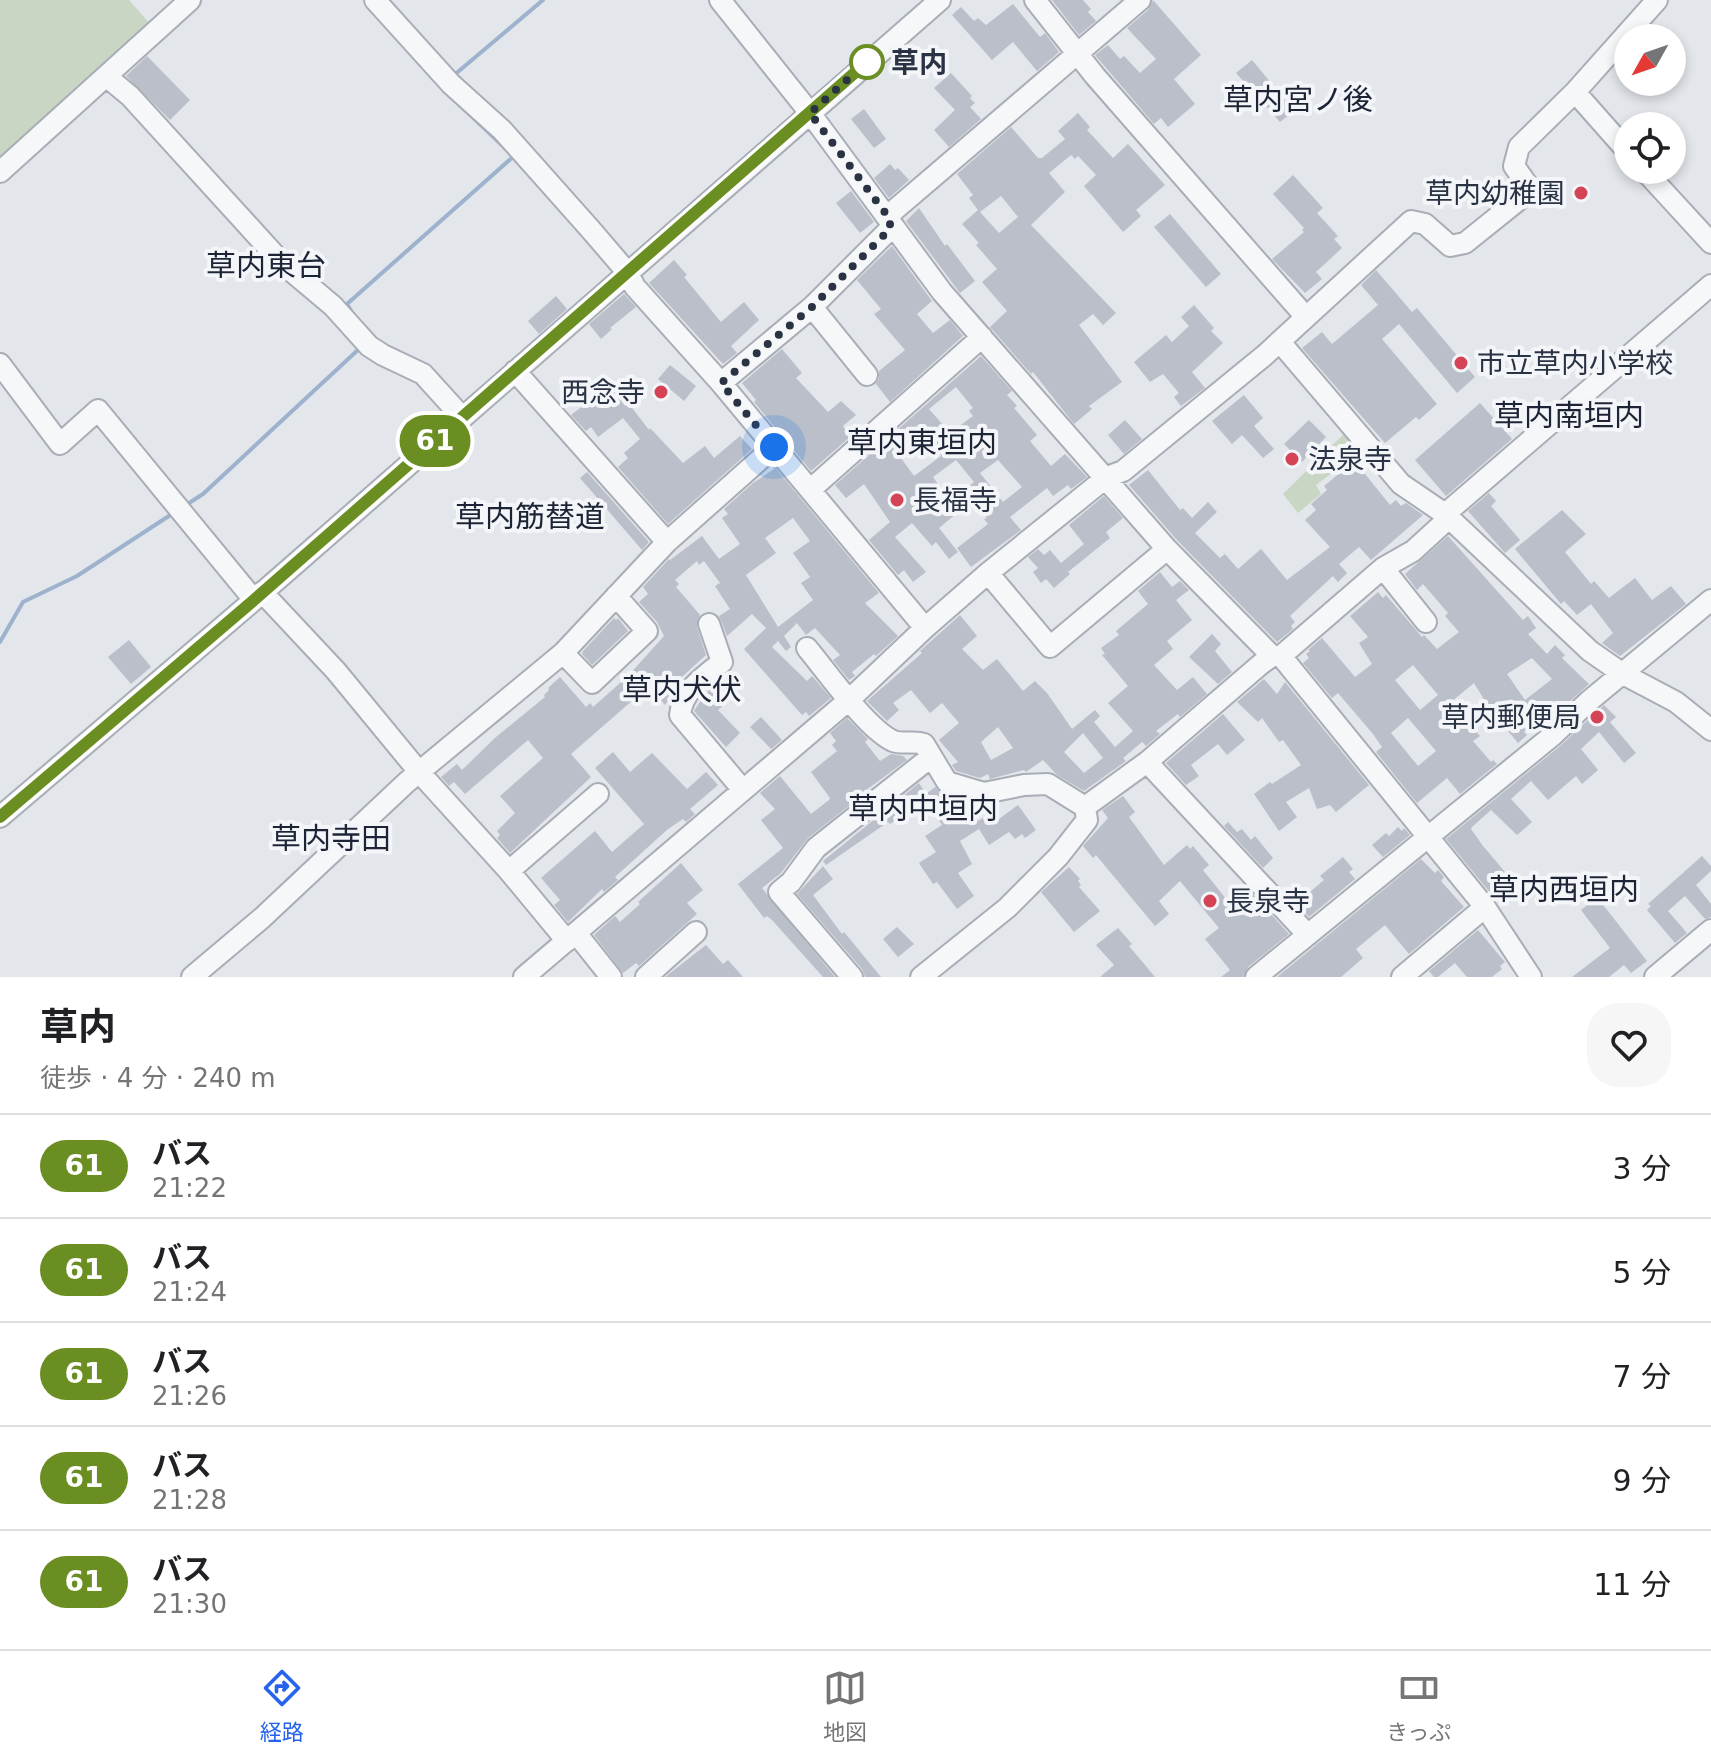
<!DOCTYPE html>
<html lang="ja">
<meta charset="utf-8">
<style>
:root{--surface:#fff;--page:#f6f6f6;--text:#202124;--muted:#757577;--line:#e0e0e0;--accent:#2563eb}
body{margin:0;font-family:"DejaVu Sans","Noto Sans JP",sans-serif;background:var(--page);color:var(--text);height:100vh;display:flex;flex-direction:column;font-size:30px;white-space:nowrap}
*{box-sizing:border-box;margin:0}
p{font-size:26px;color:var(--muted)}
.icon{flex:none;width:44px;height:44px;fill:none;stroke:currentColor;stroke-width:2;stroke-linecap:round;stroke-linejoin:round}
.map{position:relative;height:977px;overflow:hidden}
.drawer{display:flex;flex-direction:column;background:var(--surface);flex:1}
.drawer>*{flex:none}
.badge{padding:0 16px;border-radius:26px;font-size:28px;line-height:52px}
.needle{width:52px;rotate:230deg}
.buttons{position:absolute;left:1614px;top:24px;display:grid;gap:16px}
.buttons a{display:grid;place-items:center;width:72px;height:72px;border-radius:50%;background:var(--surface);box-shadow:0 4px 12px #0003;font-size:40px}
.you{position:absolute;width:40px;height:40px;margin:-20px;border:6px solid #fff;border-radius:50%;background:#1a73e8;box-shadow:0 0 0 12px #1a73e833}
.map>.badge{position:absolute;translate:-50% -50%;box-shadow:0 0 0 4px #fff}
.round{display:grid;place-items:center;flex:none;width:84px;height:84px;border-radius:32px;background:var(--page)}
.overview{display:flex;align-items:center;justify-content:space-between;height:136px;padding:0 40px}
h1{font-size:38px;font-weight:700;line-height:60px}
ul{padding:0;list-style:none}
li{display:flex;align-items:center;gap:24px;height:104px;padding:0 40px;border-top:2px solid var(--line)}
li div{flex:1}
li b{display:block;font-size:30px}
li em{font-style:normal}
li .badge{min-width:88px;font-weight:700;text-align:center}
.menu{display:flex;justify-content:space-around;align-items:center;height:112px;border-top:2px solid var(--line);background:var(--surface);font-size:22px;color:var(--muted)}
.menu a{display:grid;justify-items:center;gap:4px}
.menu .on{color:var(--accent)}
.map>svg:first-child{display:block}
</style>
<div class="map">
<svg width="1711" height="977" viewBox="0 0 1711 977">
<rect width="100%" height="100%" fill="#e3e6eb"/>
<path fill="#c8d6c3" d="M0,0h129l21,24 -150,136z
M1349,429l16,19 -49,37 5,9 -23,19 -15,-19z"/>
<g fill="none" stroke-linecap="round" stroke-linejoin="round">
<path stroke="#9db2cc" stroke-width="4" d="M453,76l90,-76
M442,88l63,60
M356,319l-9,-15 167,-148 -2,-2
M186,505l17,-11 157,-146
M0,642l23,-40 54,-26 98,-64"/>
</g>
<path fill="#babfc9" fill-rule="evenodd" d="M1052,0h31l8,9 -3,3 8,9 -17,14z
M1153,0l48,55 -27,24 21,25 -27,23 -7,-9 -7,6 -59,-69 13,-10 12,14 4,-3 16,17 16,-14 -29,-31 21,-18z
M1013,4l27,33 5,-4 14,19 -22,19 -24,-29 -21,18 -40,-45 9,-8 13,14 4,-3 8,7z
M147,56l43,44 -20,20 -44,-44z
M1252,60l42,51 -14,11 -44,-49z
M951,73l21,23 -2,2 5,5 -5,4 11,12 -32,28 -15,-17 21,-20 -21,-22z
M864,109l22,30 -12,9 -23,-29z
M1078,113l12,14 -3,3 26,28 15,-14 37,41 -29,25 5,6 -18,16 -39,-46 12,-11 -18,-19 -3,3 -4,-4 -22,18 16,19 -34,33 85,88 -13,12 -10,-11 -14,11 43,57 -33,24 3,3 -18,15 -41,-52 -2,2 -41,-47 17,-16 -25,-29 15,-13 -21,-24 3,-2 -17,-19 16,-14 -9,-12 4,-3 -16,-21 54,-47 27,31h4l23,-19 -7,-8zM1001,196l17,21 -19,16 -19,-21z
M890,164l5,6 3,-2 11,12 -20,18 -15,-20z
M1293,175l30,33 -6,5 21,23 -4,3 8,9 -26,24 6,7 -17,14 -33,-34 32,-27 -2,-2 2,-2 -31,-34z
M851,191l23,31 -14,11 -24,-30z
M919,208l26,38 2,-2 28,37 -15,12 -54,-72z
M1170,214l51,60 -15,13 -52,-60z
M892,246l40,55 -15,13 16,19 17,-13 13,16 -73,66 -14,-18 3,-5v-8l26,-21 -31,-36 7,-5 -24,-29z
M674,260l13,15 -3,2 37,45 23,-20 15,18 -28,26 6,7 -14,11 -74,-81z
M1376,270l36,42 5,-4 58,69 -18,16 -58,-69 -17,15 55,65 -18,16 -3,-3 -31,26 -83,-95 20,-16 10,12 46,-39 -17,-20z
M624,294l12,13 -26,21 2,1 -11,10 -12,-15z
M556,296l11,13 -28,25 -11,-13z
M1194,305l20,23 -3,3 12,12 -31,29 13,16 -24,18 -7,-9 5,-4 -16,-19 -13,8 -16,-20 32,-27 6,7 17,-16 -8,-9z
M782,349l20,24 -6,5 32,34 13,-11 15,14 -13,11 7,11 -39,34 -57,-69 2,-2 -14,-17z
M981,356l31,35 -5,4 10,11 -3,2 23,27 -7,6 21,25 14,-12 22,23 -16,12 -3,-4 -15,11 -6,-8 -37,29 11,13 -50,37 -14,-19 31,-24 -4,-5 3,-1 -14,-18 -34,28 19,24 -9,7 -13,-17 -4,4 -20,-23 -17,14 31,35 -13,10 -9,-12 -6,5 -29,-35 21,-18 -26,-38 -18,14 -11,-13zM956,387l17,21 -4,3 4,5 -23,17 -21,-24zM922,434l19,22 -27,20 -16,-22zM956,460l18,22 -24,19 -17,-24zM998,460l24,27 -19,15 -23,-29z
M670,365l26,21 -12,15 -26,-22z
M613,383l36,47 1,-2 33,35 22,-17 9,12 26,-22 12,13 -84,75 -50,-57 10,-9 -4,-5 16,-14 -17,-21 -25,19 -7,-10 -5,4 -15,-16z
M1244,395l19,23 -9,8 20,23 -11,9 -21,-23 -10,9 -20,-23z
M1480,403l32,36 -66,57 -31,-36z
M1125,420l17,19 -18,15 -16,-19z
M1309,420l17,17 -24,25 -18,-18z
M1351,464l2,3 4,-3 33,41 6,-5 5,6 5,-3 17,12 -52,45 -12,-13 -20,17 8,9 -9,9 -5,-6 -43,40 5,6 -4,4 2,3 -16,13 -100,-102 -48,-55 19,-15 32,40 3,-2 9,10 16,-16 9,10 -22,21 25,25 5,-4 13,15 23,-20 26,31 43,-33 -25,-27 11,-10 -5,-6 16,-14 -3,-4z
M773,465l106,128 -14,10 33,33 -22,20 -2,-2 -22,18 3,4 -6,4 -16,-20 7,-5 -25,-27 -9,7 -9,-12 -13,13 7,11 -5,4 -8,-10 -6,6 35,34 5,-5 19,22 -22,18 -3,-4 -4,3 -58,-66 22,-21 -14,-14 -25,22 -8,-20 11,-7 -15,-23 5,-3 -16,-22 -5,4 -2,-4 -22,19 4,4 -3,3 24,28 -3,12 9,28 -34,31 3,4 -10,15 -16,-19 -78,68 20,23 -81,76 -13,-15 3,-3 -3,-4 18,-18 -15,-17 43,-38 -15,-18 -63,54 -11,-12 -5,4 -8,-9 16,-13 5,6 34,-33 49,-40 -1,-2 5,-5 -1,-2 12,-11 26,30 4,-4 3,4 35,-31 36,-40 -7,-14 -18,-20 9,-8 -5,-7 26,-28 1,1 32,-24 17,23 21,-15 -18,-26 6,-4 -4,-5 29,-26 21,-14zM793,518l17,23 -17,12 17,24 -9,6 12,17 -35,27 -32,-52 30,-22 -11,-15z
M587,472l62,70 -7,8 -62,-72z
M1489,493l7,8 -5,5 29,34 -15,13 -37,-42z
M1104,496l19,22 -17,14 4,6 -42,34 2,2 -16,14 -8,-9 -5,4 -8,-11 5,-4 -10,-11 10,-8 6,6 6,-5 11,13 23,-19 -15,-19z
M1562,510l24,24 -21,18 26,32 3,-3 15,17 26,-20 17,22 19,-14 15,18 -66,52 -18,-13 11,-10 -22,-29 -14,11 -13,-14 -3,3 -46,-55z
M1448,536l75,84 5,-4 8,12 -8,6 19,20 8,-9 10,10 -3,3 27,26 -23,21 -3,-2 -11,9 -2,-2 -26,22 3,3 -9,8 -28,-34 -16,-26 -23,19 29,34 -7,5 18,21 2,-2 4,4 -37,30 -13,-16 -30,25 -41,-51 6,-5 -9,-13 -35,-41 -6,5 -29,-35 6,-5 -3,-4 4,-3 -2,-1 14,-12 33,39 17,-13 -13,-21 9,-6 -18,-21 28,-24 5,6 3,-3 36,42 2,-2 13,14 22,-17 -14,-16 3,-3 -25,-29 -6,6 -12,-16zM1532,658l20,21 -27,21 -18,-26zM1413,665l25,30 -18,15 -25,-30zM1408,718l28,33 -18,15 -27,-33z
M1160,572l12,15 8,-6 9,9 -13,10 16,20 -25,21 6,8 -19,16 23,25 16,-13 14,17 -27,23 -2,-3 -22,17 4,3 -14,12 -4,-4 -19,16 3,3 -42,30 -27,-16 -14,-15 -17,12 -2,-2 -34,9 -2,-5 -8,4 -24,-7 -4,-6 6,-3 -19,-22 20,-17 -17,-20 -12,10 -19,-23 -18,13 6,7 -12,11 -20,-20 55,-48 -2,-2 40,-36 17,21 -15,13 21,21 14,-11 26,32 12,-10 12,12 25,36 23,-19 5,6 -6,6 21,25 18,-16 -25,-28 20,-17 -26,-31 3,-1 -4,-6 18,-13 -3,-4 32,-27 -10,-13zM998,727l15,21 -22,12 -10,-18zM1083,733l20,25 -19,15 -20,-21z
M614,618l2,2 2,-2 10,13 -36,34 -10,-11 1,-3z
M1212,634l9,10 -6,7 17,21 -14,12 -29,-27z
M129,640l22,27 -20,17 -23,-27z
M724,677l14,15 -20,18 22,23 -14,14 -32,-36 11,-17z
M1264,679l13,15 8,-12 84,103 -33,27 -6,-7 -13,4 -8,-21 -23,14 11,15 -18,14 -25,-37 16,-12 2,2 29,-19 -18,-25 -4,2 -17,-24 -4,4 -21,-20z
M1604,705l12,12 -6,5 26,31 -12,10 -25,-31 -18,17 17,21 -16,14 -6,-8 -28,24 -17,-19 -20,18 21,23 -15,13 -26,-25 -19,17 -1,2 12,17 28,33 -19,16 -46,-56 114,-93z
M1223,714l22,26 -18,15 -9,-11 -27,21 8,11 -13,9 -20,-22z
M761,717l21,23 -11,9 -21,-22z
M847,718l21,21 -3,3 15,19 11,-7 12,2 4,4 -49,36 1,2 -51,40 -27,35 -19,15 73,89h-12l-51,-57 -5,-4 -3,2 -26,-34 45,-36 -22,-28 14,-11 -15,-16 20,-17 31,38 18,-14 1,-2 -19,-26 26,-21 -5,-6 4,-4 -6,-8z
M613,752l17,20 22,-19 35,36 19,-17 12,13 -28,24 5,5 -9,8 -3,-3 -15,10 -53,48 3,3 -14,12 -2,-3 -34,33 -14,-17 6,-5 -19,-22 54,-47 17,21 32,-28 -49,-56z
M919,783l7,11 9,-7 8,7 28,9 7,18 8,-5 6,8 26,-19 18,25 -11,8 -3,-4 -7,5 -6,-7 -20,13 -10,-16 -19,12 12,23 -14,9 16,23 -17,13 -20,-27 -4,2 -14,-21 17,-11 -11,-16 17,-11 -16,-23 -28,19 -1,-2 -7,5 -2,-2 -62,43 -3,-4z
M1123,796l12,16 -6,5 35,48 23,-20 3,4 3,-3 16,19 -6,5 28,35 19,-14 39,43 -41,33 -5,10h-22l9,-7 -25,-31 14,-11 -39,-47 -21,20 10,13 -14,12 -59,-71 -3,3 -10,-12 25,-28 -6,-8z
M1228,822l9,10 5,-3 9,11 4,-4 18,22 -10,10 -39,-42z
M1398,827l4,4 2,-3 6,7 -27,22 -11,-12 14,-12 3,3z
M1702,856l9,10v5l-15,14 15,19v13l-6,2 -20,-23 -17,15 19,22 -12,10 -28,-33 4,-4 -3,-2z
M1343,857l10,12 -4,3 6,7 -46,38 -13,-13 28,-24 -4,-4z
M1421,859l14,14 3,-3 6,7 -3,4 23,26 -55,47 -24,-29 -29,24 7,9 -22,19h-64z
M681,863l22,27 -16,13 10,11 -58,52 -3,-3 -13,10 -29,-38 21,-19 5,6 20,-18 -2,-2z
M823,866l10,13 -20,16 29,39 2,-2 37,45h-16l-3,-8 -65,-75z
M1069,867l11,12 -2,2 3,4 -2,2 21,24 -26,21 -33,-40z
M1597,897l50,64 -16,12 -7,-8 -15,12h-37l38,-29 -29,-38z
M897,927l17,17 -16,13 -15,-18z
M1118,928l14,16 -3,2 26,31h-55l14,-12 -18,-20z
M1478,930l27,32 -5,4 2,3 -10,8h-25l-12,-14 -17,14h-4l-5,-6z
M706,945l17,19 5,-4 15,17h-78z"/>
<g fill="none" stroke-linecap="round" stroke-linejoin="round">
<g stroke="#a8adb6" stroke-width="24">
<path id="minor" d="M375,0l76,84 51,46 89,100 36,42 8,15 86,96 204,245
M720,0l90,113 132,179 225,257 105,107
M1035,0l60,76 210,240
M107,77l23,19 153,168 50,42 36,40 14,9 40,19 39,43
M1575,92l53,60
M1644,170l67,73
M0,172l190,-172
M812,307l55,68
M1280,342l121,142 44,30 145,137 33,23 53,28 35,28
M0,364l60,80 38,-34 156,190
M515,371l152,171
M721,383l91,-76 78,-78 1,-16 249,-213
M810,490l172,-153
M1445,514l266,-229
M1383,568l43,54
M988,573l62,74 117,-98
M262,592l74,79 84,102 89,98 58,70
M709,624l13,38c-18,14 -40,29 -42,53l63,75
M807,648c20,24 60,81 86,93 11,4 20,-1 31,3l23,38 37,11 40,-8 24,-1 37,23 2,13 -29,37 -51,51 -86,69
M563,653l29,30 55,-52 -31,-35
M1281,656l204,251 46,70
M1147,762l161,173
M1085,807l62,-45 114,-98 11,-8h9l102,-88 30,-17 36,-33
M0,817l254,-217 686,-600
M509,871l89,-77
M576,933l35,44
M192,977l70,-59 145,-136 156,-129 104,-111 107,-95
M524,977l326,-278 75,-71 63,-55 119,-96 16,-6 142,-116 146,-134 14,3 25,22 15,-3 66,-53 -17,-24 5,-19 56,-55 82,-92
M646,977l50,-45
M852,977l-73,-85 12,-10 25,-34 115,-91
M1256,977l296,-241 37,-35 122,-101
M1402,977l83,-70
M1655,977l56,-47"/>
</g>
<use href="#minor" stroke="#f6f7f9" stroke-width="20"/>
</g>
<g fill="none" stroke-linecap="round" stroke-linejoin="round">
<g stroke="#fff" stroke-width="18">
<path id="line" d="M0,817l254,-217 613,-538"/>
</g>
<use href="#line" stroke="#6b8e23" stroke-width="12"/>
<path stroke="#2a3344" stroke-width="8" stroke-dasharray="0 14.4" d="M774,447l-53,-64 91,-76 78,-78v-10l-80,-106 57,-51"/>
</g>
<circle fill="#fff" stroke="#6b8e23" stroke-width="4" cx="867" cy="62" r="16"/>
<g fill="#d44456" stroke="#f3f5f8" stroke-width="3">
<circle cx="1581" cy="193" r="8"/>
<circle cx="1461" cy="363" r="8"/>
<circle cx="661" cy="392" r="8"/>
<circle cx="1292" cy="459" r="8"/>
<circle cx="897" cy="500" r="8"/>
<circle cx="1597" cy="717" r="8"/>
<circle cx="1210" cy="901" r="8"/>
</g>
<g text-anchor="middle" stroke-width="8" stroke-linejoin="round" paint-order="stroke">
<g font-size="28" font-weight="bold" fill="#2a3344" stroke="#f3f5f8" text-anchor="start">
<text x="891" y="72">草内</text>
</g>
<g font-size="28" fill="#2a3344" stroke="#f3f5f8" text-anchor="start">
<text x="1565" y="203" text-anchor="end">草内幼稚園</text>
<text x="1477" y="373">市立草内小学校</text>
<text x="645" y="402" text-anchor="end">西念寺</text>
<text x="1308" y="469">法泉寺</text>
<text x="913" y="510">長福寺</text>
<text x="1581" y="727" text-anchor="end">草内郵便局</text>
<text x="1226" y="911">長泉寺</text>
</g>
<g font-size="30" fill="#1c2435" stroke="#f3f5f8">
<text x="1298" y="110">草内宮ノ後</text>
<text x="266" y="276">草内東台</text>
<text x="1569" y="426">草内南垣内</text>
<text x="922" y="453">草内東垣内</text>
<text x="530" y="527">草内筋替道</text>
<text x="682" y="700">草内犬伏</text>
<text x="923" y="819">草内中垣内</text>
<text x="331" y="849">草内寺田</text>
<text x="1564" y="900">草内西垣内</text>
</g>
</g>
</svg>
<div class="buttons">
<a><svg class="needle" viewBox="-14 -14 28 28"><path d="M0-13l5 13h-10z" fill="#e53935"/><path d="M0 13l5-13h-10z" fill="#757577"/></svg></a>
<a><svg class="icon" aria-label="locate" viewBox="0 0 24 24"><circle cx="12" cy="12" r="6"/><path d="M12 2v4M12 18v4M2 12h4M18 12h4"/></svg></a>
</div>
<div class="you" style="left:774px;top:447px"></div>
<b class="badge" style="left:435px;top:441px;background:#6b8e23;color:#fff">61</b>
</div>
<section class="drawer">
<div class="overview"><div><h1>草内</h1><p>徒歩 · 4 分 · 240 m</p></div><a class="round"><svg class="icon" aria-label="heart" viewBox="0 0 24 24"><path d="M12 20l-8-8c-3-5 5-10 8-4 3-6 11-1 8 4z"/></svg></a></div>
<ul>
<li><span class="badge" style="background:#6b8e23;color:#fff">61</span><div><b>バス</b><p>21:22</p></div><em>3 分</em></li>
<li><span class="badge" style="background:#6b8e23;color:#fff">61</span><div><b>バス</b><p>21:24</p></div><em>5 分</em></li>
<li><span class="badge" style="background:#6b8e23;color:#fff">61</span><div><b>バス</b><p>21:26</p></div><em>7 分</em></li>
<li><span class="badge" style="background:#6b8e23;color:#fff">61</span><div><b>バス</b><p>21:28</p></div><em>9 分</em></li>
<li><span class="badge" style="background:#6b8e23;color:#fff">61</span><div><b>バス</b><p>21:30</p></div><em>11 分</em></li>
</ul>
</section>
<nav class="menu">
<a class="on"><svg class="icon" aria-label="directions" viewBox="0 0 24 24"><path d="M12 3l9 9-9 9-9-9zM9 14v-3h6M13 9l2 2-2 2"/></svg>経路</a>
<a><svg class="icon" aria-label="map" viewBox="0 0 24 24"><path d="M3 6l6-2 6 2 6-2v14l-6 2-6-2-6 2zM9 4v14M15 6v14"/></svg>地図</a>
<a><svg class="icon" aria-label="tickets" viewBox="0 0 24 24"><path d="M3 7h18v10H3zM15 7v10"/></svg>きっぷ</a>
</nav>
